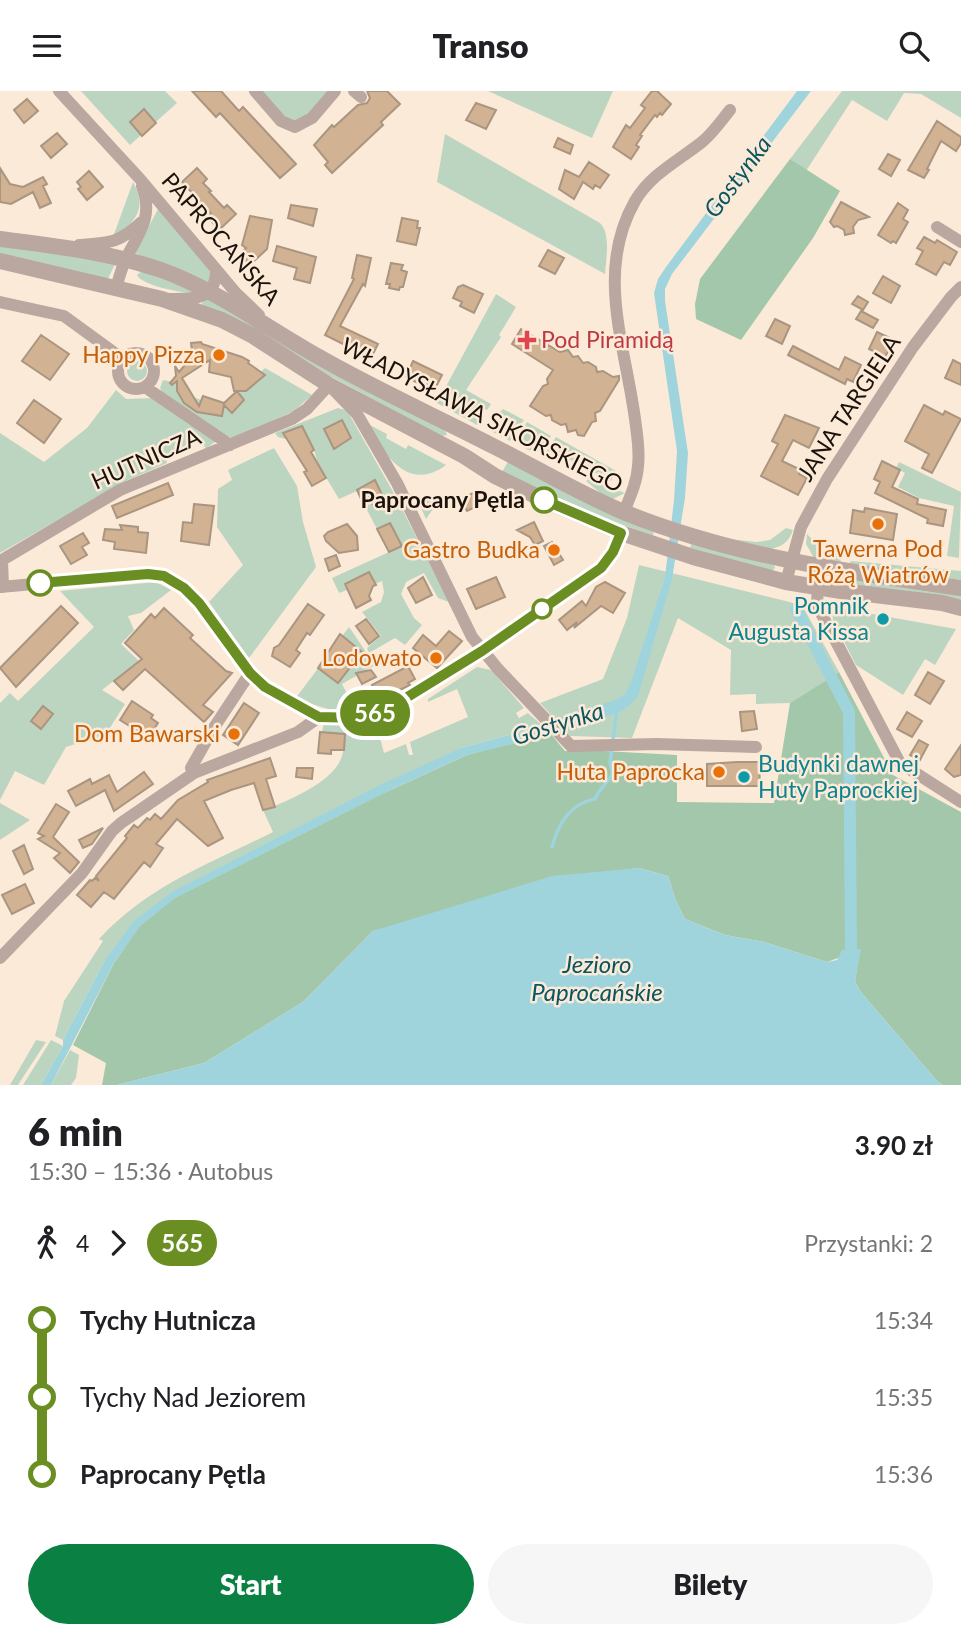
<!DOCTYPE html>
<html lang="pl">
<meta charset="utf-8">
<style>
:root{--surface:#fff;--page:#f6f6f6;--text:#202124;--muted:#757577;--accent:#0b8043}
body{margin:0;font-family:Lato,sans-serif;background:var(--page);color:var(--text);height:100vh;display:flex;flex-direction:column;font-size:26px;white-space:nowrap}
*{box-sizing:border-box;margin:0}
p{font-size:23px;color:var(--muted)}
.icon{flex:none;width:38px;height:38px;fill:none;stroke:currentColor;stroke-width:2;stroke-linecap:round;stroke-linejoin:round}
.map{position:relative;height:994px;overflow:hidden}
.panel{display:flex;flex-direction:column;background:var(--surface);flex:1}
.panel>*{flex:none}
.badge{padding:0 14px;border-radius:23px;font-size:24px;line-height:46px}
.map>.badge{position:absolute;translate:-50% -50%;box-shadow:0 0 0 4px #fff}
.legs{display:flex;align-items:center;gap:10px;height:77px;padding:0 28px;font-size:23px}
.legs p{margin-inline-start:auto}
.headline{display:flex;align-items:center;justify-content:space-between;height:119px;padding:0 28px}
h1{font-size:38px;font-weight:800;line-height:52px}
.action{display:flex;gap:14px;margin-top:auto;padding:14px 28px}
.action a{flex:1;height:80px;border-radius:42px;background:var(--accent);color:#fff;font-size:28px;font-weight:800;line-height:80px;text-align:center}
.action a+a{background:var(--page);color:var(--text)}
ul{padding:0 28px;list-style:none}
li{display:flex;align-items:center;gap:24px;height:77px;font-size:26px}
li i{display:grid;place-items:center;width:10px;height:100%;margin:0 9px;background:currentColor}
li i::after{content:'';width:18px;height:18px;margin:-9px;border:5px solid;border-radius:50%;background:var(--surface)}
li p{margin-inline-start:auto}
li:first-child i{background:linear-gradient(#0000 50%,currentColor 0)}
li:last-child i{background:linear-gradient(currentColor 50%,#0000 0)}
header{display:flex;justify-content:space-between;align-items:center;height:91px;padding:0 28px;background:var(--surface);font-size:32px;font-weight:800}
.map>svg:first-child{display:block}
</style>
<header><svg class="icon" aria-label="menu" viewBox="0 0 24 24"><path d="M4 6h16M4 12h16M4 18h16"/></svg>Transo<svg class="icon" aria-label="search" viewBox="0 0 24 24"><circle cx="10" cy="10" r="6"/><path d="M15 15l6 6"/></svg></header>
<div class="map">
<svg width="961" height="994" viewBox="0 0 961 994">
<rect width="100%" height="100%" fill="#fcead8"/>
<path fill="#bcd5c1" d="M81,0h84l12,12 -47,42z
M262,0h67c-9,10 -29,39 -45,27 -8,-6 -15,-19 -22,-27z
M488,0h125l-21,47z
M842,0h119v27l-40,-24 -17,-1 -17,28 -35,-21 -46,71 -16,-12z
M445,43l155,89c11,11 6,36 5,51l-168,-92z
M133,91c15,27 2,41 -20,55z
M158,118l54,63 -3,11 -74,-30z
M0,155l75,9 40,9 -7,15 -108,-25z
M142,180l56,22c-13,1 -56,-7 -61,-18z
M496,203l20,13 -17,28 2,2 -35,53 25,14 -4,6 -9,-5 -5,9 9,5 -5,6 -40,-22z
M208,207l237,132 2,5 -6,1 -111,-60 -65,-41 -64,-31z
M127 280a10 10 0 1 1 20 0a10 10 0 1 1-20 0Z
M265,277l47,27 -18,16 -60,28 -15,-6 -56,-39 -3,-6 3,-8 20,4 4,11 37,13z
M116,299l10,9 29,-1 61,43 -10,8 -5,-9 -36,15 2,8 -39,17 -128,73v-120l44,29 43,-34z
M338,317l7,2 4,4 47,83 53,105 -11,-4 -14,-25 -18,9 -5,12 13,24 8,7 -17,20 -10,-7 -26,15 -2,-5 14,-12 -19,-24 19,-10 3,-10 -2,-11 -7,3 -6,-12 -25,12 3,6 -8,3 -7,-15 57,-26 -32,-61 -18,8 -21,-35 -4,-14 -12,-24 -18,7 2,6 -8,-2 -3,-4z
M503,318l21,11 -14,21 -19,-10 1,-6 8,4 5,-7 -9,-6z
M527,331l24,14 -9,16 -14,-2 -13,-8z
M366,332l21,11 -1,4 20,11 2,-4 38,20c-39,29 -63,-13 -80,-42z
M556,346l60,34 -5,10 -60,-31 -3,4h-3z
M274,357l23,38 6,36 13,45 -67,91 -40,-56 34,-37 -26,-38 1,-38 14,-9 -4,-10z
M510,367l144,72 -1,6 -35,-13 -117,-49z
M899,371l62,30 -2,66 -12,-2 7,-50 -35,-8 -21,-11 7,-14 -9,-5z
M589,388l36,14 -12,6 -8,-2 -19,-16z
M417,408h17l4,3 -12,17z
M786,437l7,2c-4,12 -12,18 -25,19l-40,-10 29,3 13,-2z
M807,443l21,21 8,-1 4,3 1,6 -27,-5 -8,-14z
M692,451l82,23 1,3 -3,3 -82,-23z
M851,470l110,10v9l-113,-15z
M639,474l163,40 37,67 -49,31 -34,1v-10l-26,1 1,-45 -53,-32 -46,120 -62,-2 -30,-33 63,-24 24,-61z
M846,487l115,16v7l-115,-16z
M156,491l15,8 -30,23 -13,3 6,14 -13,14 18,17 -37,29 23,14 -19,30 -40,13 -22,38 -29,-14 -15,29v-97l10,-10 8,8 76,-74 -34,-36z
M834,516l122,22 -21,36 -10,-6 -22,36 -47,-30 -23,-45 -1,-11z
M349,536l26,38 -33,19 13,25h-27l-33,-10z
M477,576l14,3 33,38 -8,5 3,5 9,-5 15,13 -82,22 -356,212 -42,80 -8,-4 9,-35 39,-60 -4,-2c50,-54 110,-75 174,-107l-10,-22c22,-7 61,-25 74,-44 7,-9 7,-21 8,-32l-23,-1 2,-11h42l2,10 10,-2 6,23 22,-9 3,11h4l-3,-13 58,-25 -11,-28 -29,13v-3z
M0,712l30,17 -30,20z
M36,949l10,2 -28,43h-8z
M51,949l12,6 -22,39h-18z
M70,959l9,5 -3,23 -5,7h-20z"/>
<path fill="#a3c7aa" d="M790,68l50,32 -27,47 -72,102 -45,-21 -1,-15 5,-25z
M839,581l54,103 68,37v273h-18l-6,-4 -77,-90 -5,-10 5,-31 -33,12 -63,-20 -39,-7 -40,-16 -9,-18 -8,-25 -29,-8 -29,4 -237,59 -70,71 -99,61 -87,22h-15l4,-22 -33,-18 41,-82 26,-37 35,-28 207,-104 85,-39 83,-22 15,18 21,-1 91,5v47l97,1 16,-100z"/>
<path fill="#9fd4dd" d="M797,0h14l-139,183 -7,15v12l23,152 -3,45 -13,81 -34,117 -9,10 -11,7 -84,26 -67,16 -85,39 -207,104 -35,28 -26,37 -63,122h-10l22,-39v-6l42,-80 29,-39 38,-29 206,-106 83,-38 82,-22 30,-13 43,-13 9,-6 6,-12 34,-105 9,-77 3,-49 -23,-158 4,-14 8,-12z
M639,777l29,8 8,25 9,18 40,16 39,7 63,20 10,-2 5,-10 19,-1 -6,32 5,10 77,90 6,4h-826l87,-22 99,-61 70,-71 179,-55z"/>
<g fill="none" stroke-linecap="round" stroke-linejoin="round">
<path stroke="#9fd4dd" stroke-width="3.5" d="M552,756c6,-23 19,-44 43,-48 4,-10 12,-16 18,-25l-3,-12 7,-53"/>
<path stroke="#9fd4dd" stroke-width="12" d="M796,518l53,103 2,238"/>
</g>
<path fill="#d1b293" stroke="#aa9580" stroke-width="2" fill-rule="evenodd" d="M192,0h29l18,20 4,-4 53,57 -16,14 -60,-65 -4,4z
M367,0h20l13,13 -19,18 2,3 -51,48 -7,-8 3,-3 -14,-17 18,-20 2,2 24,-22 9,-2 3,-5z
M652,0h5l14,13 -9,11 -2,-2 -3,4 -2,-2 -15,20 2,1 -6,9 3,2 -8,12 -18,-12 13,-22 4,3 15,-20 -4,-3z
M27,8l11,12 -14,12 -10,-13z
M476,12l20,7 -10,19 -20,-9z
M144,18l12,14 -14,13 -12,-14z
M937,30l24,16v6l-5,8 -15,-10 -14,28 2,1 -5,8 -16,-8z
M57,42l10,11 -16,14 -10,-12z
M558,47l15,7 -3,9 -16,-7z
M888,63l12,6 -9,16 -12,-7z
M589,71l20,13 -9,13 -5,-3 -2,4 -10,-7 -9,17 -15,-10 6,-19 14,7z
M0,77l10,16 13,3 20,-10 4,7 -4,2 8,17 -11,5 -7,-16 -22,12 -11,-2z
M197,77l10,11 -4,4 8,8 -2,1 15,16 3,-3 9,9 -17,16 -12,-14 4,-3 -29,-31z
M89,80l14,16 -16,13 -9,-11 3,-2 -4,-5z
M841,111l28,15 -11,3 -5,7 1,6 -9,2 -1,-5 -7,-4 -3,1 -4,-5z
M898,112l10,7 -5,9 5,3 -12,21 -3,-2 -2,2 -13,-8z
M291,114l26,4 -4,17 -25,-8z
M250,125l22,4 -5,29 -17,16 -10,-11 6,-6 -4,-3z
M402,127l16,3 -1,7h3l-4,17 -19,-4z
M924,146l11,6 2,-3 20,12 -7,13 -6,-3 -8,13 -20,-11 7,-13 -6,-3z
M277,155l39,11 -6,26 -16,-4 3,-11 -24,-7z
M548,159l16,8 -9,16 -16,-8z
M357,164l14,3 -6,28 -2,-2 -23,42 38,18 -7,14 -46,-23 29,-56 -2,-1z
M391,172l12,2 -2,5 6,2 -4,15h-3l-1,3 -10,-2 1,-4h-4z
M883,185l17,10 -9,17 -18,-10z
M463,194l20,9 -9,19 -14,-7 2,-4 -9,-4 5,-11z
M858,205l10,6 -5,8 -11,-6z
M861,220l17,9 -5,8 -17,-9z
M775,228l15,7 -8,18 -16,-8z
M521,238l39,23 8,-2 5,7 5,-1 5,7 5,-1 8,5 1,5 6,-1 10,6 6,-1v4l-19,31 -5,2 1,8 -4,1 -8,14 -6,-1 -2,-5 -8,2 -2,-8 -5,1 -9,-5 -1,-5 -5,1 -16,-10 13,-20 5,-2 -1,-5 6,-9 -41,-26z
M877,241l17,8 -9,17 -16,-8z
M41,244l28,19 -19,26 -28,-19z
M201,251l1,2 40,13 7,4 -1,2 17,12 -19,16h-9l7,9 -12,13 -8,-8 -2,11 -25,-4 -13,-9 -7,-12v-10l-5,4 -2,-2 6,-7 -1,-10 4,6 6,-7 -1,-1 9,-6 -2,-15zM210,269l-1,12 22,5 3,14h3l-13,12 -21,-7 -4,10 -17,-28z
M793,255l46,24 6,-13 16,8 -8,17 -6,-3 -2,5 -57,-29z
M953,269l8,4v21l-16,-7z
M413,270l29,14 -8,16 -28,-14z
M34,309l27,19 -17,24 -27,-20z
M924,314l19,10 2,-4 16,8 -29,54 -10,-5 7,-14 -24,-13z
M785,324l34,13 -10,20 -16,-8 -11,21 19,9 -2,4 8,4 -9,17 -37,-19 17,-32 -6,-3z
M342,329l9,18 -17,11 -10,-20z
M302,335l12,24 -3,2 15,26 -14,8 -8,-14 3,-1 -24,-38z
M882,370l18,9 -8,17 26,12 -1,5 29,6 -3,16 -16,-3 1,-4 -53,-26 5,-11 -6,-3z
M375,389l10,21 -11,6 -7,-12 -6,4 -4,-9z
M168,392l5,12 -56,23 -5,-12z
M473,402l6,12 -12,6 -7,-12z
M194,413l20,2 -5,39 -28,-4 2,-19 9,1z
M865,417l32,6 -4,26 -43,-7 3,-23 11,2z
M534,431l9,19 -8,4 -5,-8 -13,-7z
M390,432l12,23 -13,6 -12,-23z
M347,433l10,12 1,14 -19,3 -13,-12 -2,-5 4,-4z
M120,434l18,2v5l10,1 -2,20 -32,-4 1,-7 -12,-2 2,-11 17,1z
M83,442l6,10 -7,4 5,8 -16,9 -11,-18z
M552,451l11,18 -9,5 -10,-19z
M336,464l4,11 -11,5 -4,-12z
M369,481l7,13 -3,1 -4,10 2,4 -15,8 -11,-24z
M423,486l9,18 -16,8 -8,-15z
M496,486l9,20 -29,12 -9,-20z
M605,491l20,11 -12,20 -12,-7 -27,22 3,-6 -10,8 -8,-10 23,-19 4,5 10,-19z
M308,513l16,11 -14,20 -3,-2 -11,17 4,3 -10,14 -18,-11 2,-8 5,-3z
M61,515l17,17 -62,64 -16,-19z
M164,517l29,27 -3,3 36,33 6,2 -29,32 10,7 -9,10 -59,-53 -22,21 -9,-9 28,-22 -17,-16 26,-29 4,4z
M366,528l13,17 -10,8 -13,-18z
M449,540l13,10 -25,27 -24,-20 10,-13 13,11z
M340,543l22,18 -24,31 -20,-15z
M408,575l7,13 -7,4 2,2 -24,12 -1,-3 -7,4 -6,-13z
M371,579l5,7 -14,7 -6,-11z
M928,581l16,9 -14,23 -15,-9z
M132,610l21,14 -2,3 7,5 -10,15 -28,-18z
M244,612l15,10 -21,32 -15,-10z
M43,615l10,8 -12,15 -10,-8z
M754,620l3,18 -15,2 -2,-19z
M907,621l15,9 -10,16 -15,-8z
M320,641l25,2 -1,16h-13v4l-13,-1z
M919,649l9,5 -8,15 -10,-5z
M961,654v30l-7,2 -9,-8z
M270,667l6,18 -10,3 9,28 -12,3 -9,-27 -23,7 -27,11 19,37 -15,8 -31,-27 -21,25 7,4 -13,19 -6,-5 -30,37 -10,-7 -13,15 -14,-12 13,-15 2,1 3,-3 4,3 -3,-5 31,-38 -2,-2 9,-11 4,3 9,-10 3,2 5,-6 6,5 17,-19 30,-18 -1,-2z
M737,671h22l1,24h-53v-22z
M297,677h16l-1,11 -16,-2z
M144,681l9,12 -39,27 -9,-21 -29,16 -8,-15 22,-12 2,5 17,-9 8,17z
M56,713l13,8 -16,25 26,25 -9,11 -16,-15 6,-5 -22,-14 6,-3 -6,-3z
M103,737l-11,16 -9,4 -4,-8z
M24,754l9,24 -9,5 -11,-23z
M25,793l9,19 -22,11 -10,-19z"/>
<g fill="none" stroke-linecap="round" stroke-linejoin="round">
<path stroke="#baa7a0" stroke-width="12" d="M59,0l81,88 96,114 23,22
M255,0l26,30 14,6 17,-9 23,-27
M354,0l7,6
M937,136l24,15
M79,154c33,-2 40,-2 65,-25
M116,197c3,-10 6,-22 11,-32 14,-25 26,-41 15,-70
M170,208c24,0 46,1 46,-29
M0,211l64,14 59,43
M118 280a18 18 0 1 1 36 0a18 18 0 1 1-36 0Z
M145,296l85,58
M624,421c6,-15 13,-30 14,-46 2,-15 -1,-32 -3,-47 -10,-75 -40,-148 0,-218 16,-27 43,-40 67,-59 11,-9 19,-21 28,-32
M786,491l15,-55 26,-48 86,-132 38,-50 10,-10
M0,496l148,-13c52,6 71,64 103,99 18,21 44,32 68,44
M3,496l-1,-27 118,-70 172,-71 15,-10 22,-24 28,29 40,69 75,154 26,32 73,77 86,-2 99,3
M818,497l-1,14 4,11 79,150 61,39
M194,682l-3,-5 22,-39 37,-56
M0,867l82,-85 30,-42 9,-8 73,-50 104,-41 21,-15 42,1 27,-9 94,-58 119,-83 12,-16 8,-19"/>
<path stroke="#baa7a0" stroke-width="16" d="M0,148c55,7 109,13 161,31 56,20 106,58 158,87 56,32 116,59 174,89 44,22 87,48 133,67 107,43 221,59 335,75
M0,170l162,38 60,21 31,16 76,49 135,71 31,20 49,24 77,33 72,24 93,25 55,9 101,12 19,5"/>
</g>
<g fill="none" stroke-linecap="round" stroke-linejoin="round">
<g stroke="#fff" stroke-width="16">
<path id="line-1" d="M40,492l108,-9 16,2 20,12 15,15 51,70 15,14 54,30 41,1 28,-9 94,-58 119,-83 12,-16 8,-19 -77,-33"/>
</g>
<use href="#line-1" stroke="#6b8e23" stroke-width="10"/>
</g>
<path fill="#e0444e" stroke="#fcead8" stroke-width="2.5" d="M523.5 238.5h7v7h7v7h-7v7h-7v-7h-7v-7h7z"/>
<g fill="#e8710a" stroke="#fcead8" stroke-width="2.5">
<circle cx="219" cy="264" r="7"/>
<circle cx="878" cy="433" r="7"/>
<circle cx="554" cy="459" r="7"/>
<circle cx="436" cy="567" r="7"/>
<circle cx="234" cy="643" r="7"/>
<circle cx="719" cy="681" r="7"/>
</g>
<g fill="#fff" stroke="#6b8e23" stroke-width="3.5">
<circle cx="544" cy="409" r="12"/>
<circle cx="40" cy="492" r="12"/>
<circle cx="542" cy="518" r="9"/>
</g>
<g fill="#0f9aa8" stroke="#fcead8" stroke-width="2.5">
<circle cx="883" cy="528" r="7"/>
<circle cx="744" cy="686" r="7"/>
</g>
<g text-anchor="middle" stroke-width="5" stroke-linejoin="round" paint-order="stroke">
<g font-size="23" fill="#1b130b" stroke="#fcead8">
<text transform="translate(221 148) rotate(49)" y="8">PAPROCAŃSKA</text>
<text transform="translate(849 317) rotate(-57)" y="8">JANA TARGIELA</text>
<text transform="translate(482 324) rotate(27)" y="8">WŁADYSŁAWA SIKORSKIEGO</text>
<text transform="translate(146 368) rotate(-24)" y="8">HUTNICZA</text>
</g>
<g font-size="23" fill="#be3a42" stroke="#fcead8" text-anchor="start">
<text x="541" y="257">Pod Piramidą</text>
</g>
<g font-size="23" fill="#c56008" stroke="#fcead8" text-anchor="end">
<text x="205" y="272">Happy Pizza</text>
<text x="878" y="466" text-anchor="middle">Tawerna Pod<tspan x="878" dy="26">Różą Wiatrów</tspan></text>
<text x="540" y="467">Gastro Budka</text>
<text x="422" y="575">Lodowato</text>
<text x="220" y="651">Dom Bawarski</text>
<text x="705" y="689">Huta Paprocka</text>
</g>
<g font-size="23" font-weight="bold" fill="#1b130b" stroke="#fcead8" text-anchor="end">
<text x="525" y="417">Paprocany Pętla</text>
</g>
<g font-size="23" fill="#0d838f" stroke="#fcead8" text-anchor="end">
<text x="869" y="523">Pomnik<tspan x="869" dy="26">Augusta Kissa</tspan></text>
<text x="758" y="681" text-anchor="start">Budynki dawnej<tspan x="758" dy="26">Huty Paprockiej</tspan></text>
</g>
<g font-size="24" font-style="italic" fill="#0b5660" stroke="#fcead8">
<text transform="translate(738 86) rotate(-53)" y="8">Gostynka</text>
<text transform="translate(558 633) rotate(-17)" y="8">Gostynka</text>
<text x="597" y="882">Jezioro<tspan x="597" dy="28">Paprocańskie</tspan></text>
</g>
</g>
</svg>
<b class="badge" style="left:375px;top:622px;background:#6b8e23;color:#fff">565</b>
</div>
<section class="panel">
<div class="headline"><div><h1>6 min</h1><p>15:30 – 15:36 · Autobus</p></div><b>3.90 zł</b></div>
<div class="legs"><svg class="icon" aria-label="walk" viewBox="0 0 24 24"><circle cx="13" cy="4" r="2"/><path d="M13 8l-2 6 4 7M11 14l-3 7M7 12l3-4h3l4 4"/></svg>4<svg class="icon" aria-label="forward" viewBox="0 0 24 24"><path d="M9 5l7 7-7 7"/></svg><b class="badge" style="background:#6b8e23;color:#fff">565</b><p>Przystanki: 2</p></div>
<ul>
<li><i style="color:#6b8e23"></i><b>Tychy Hutnicza</b><p>15:34</p></li>
<li><i style="color:#6b8e23"></i><span>Tychy Nad Jeziorem</span><p>15:35</p></li>
<li><i style="color:#6b8e23"></i><b>Paprocany Pętla</b><p>15:36</p></li>
</ul>
<div class="action"><a>Start</a><a>Bilety</a></div>
</section>
